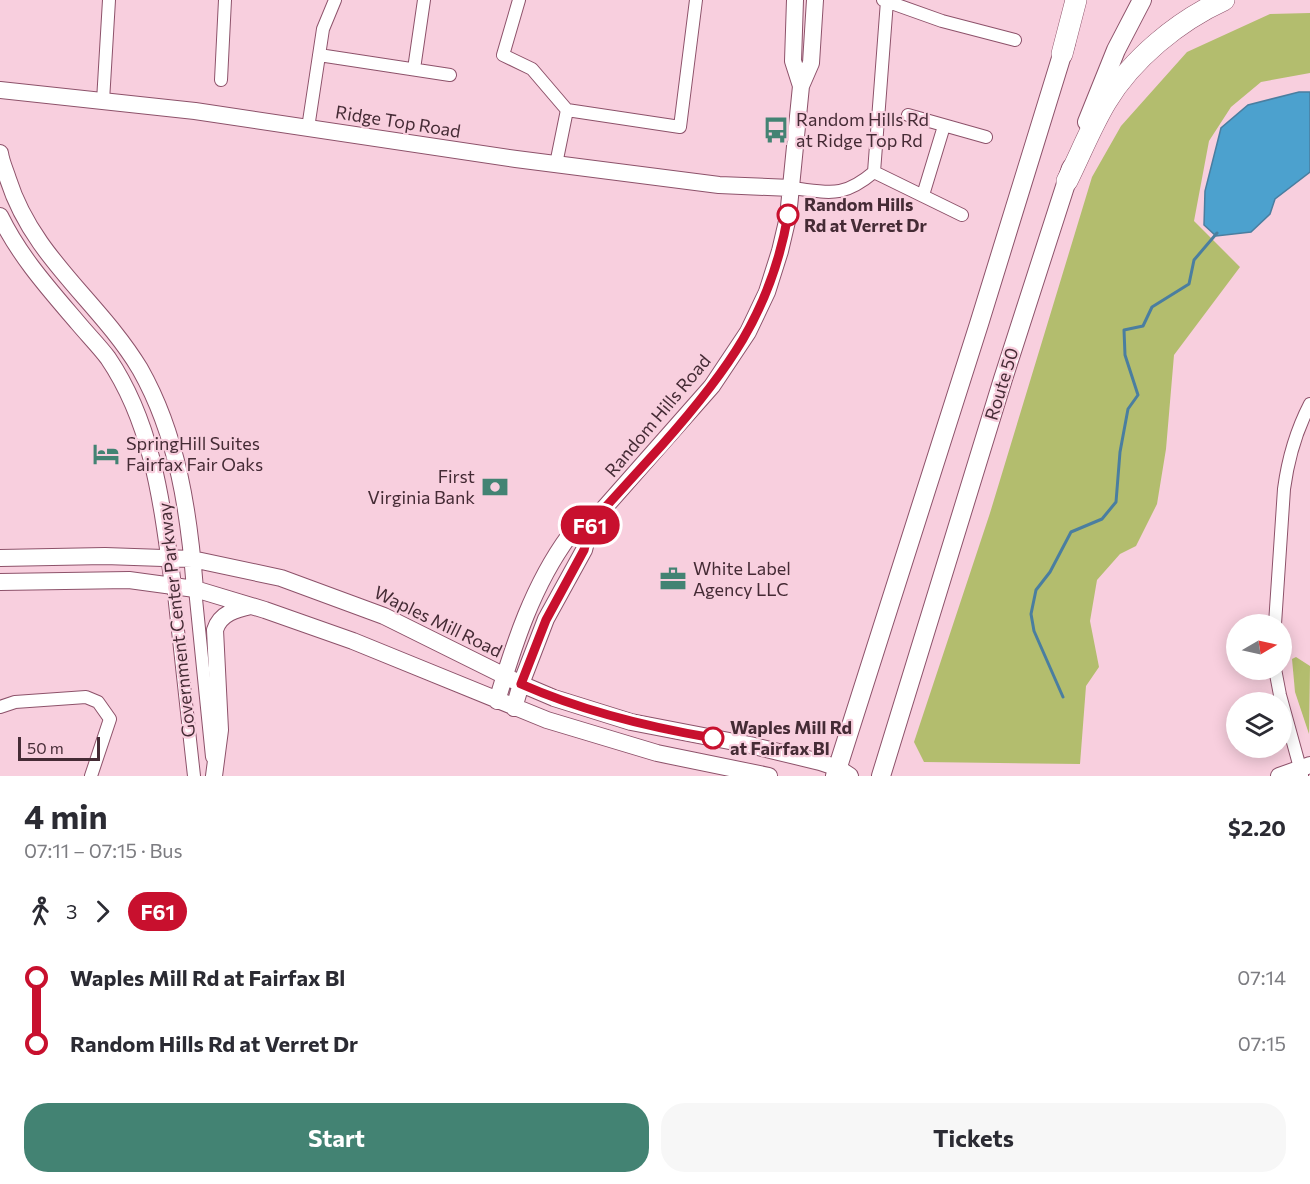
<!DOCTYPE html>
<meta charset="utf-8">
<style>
:root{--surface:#fff;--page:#f7f7f7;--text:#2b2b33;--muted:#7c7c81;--accent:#438373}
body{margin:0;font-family:Commissioner,sans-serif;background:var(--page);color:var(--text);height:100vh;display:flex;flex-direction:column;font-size:22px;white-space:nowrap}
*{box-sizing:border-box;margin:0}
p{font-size:20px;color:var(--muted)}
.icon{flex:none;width:33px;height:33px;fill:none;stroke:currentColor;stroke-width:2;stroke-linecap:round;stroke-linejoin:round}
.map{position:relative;height:776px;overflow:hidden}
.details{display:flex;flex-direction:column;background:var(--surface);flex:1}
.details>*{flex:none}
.badge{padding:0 12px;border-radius:20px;font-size:21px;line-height:39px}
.needle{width:39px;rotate:81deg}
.tools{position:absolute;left:1226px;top:614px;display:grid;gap:12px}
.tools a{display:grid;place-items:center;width:66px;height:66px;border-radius:50%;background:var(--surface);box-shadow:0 3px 15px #0003;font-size:30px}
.scale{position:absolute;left:18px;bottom:15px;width:82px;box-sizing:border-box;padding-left:6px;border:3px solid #452b35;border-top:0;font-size:16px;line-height:21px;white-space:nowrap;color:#452b35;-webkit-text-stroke:4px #f8cfde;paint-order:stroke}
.map>.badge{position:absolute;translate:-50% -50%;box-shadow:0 0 0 3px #fff}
.legs{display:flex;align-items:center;gap:9px;height:66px;padding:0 24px;font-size:20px}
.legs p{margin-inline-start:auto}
.headline{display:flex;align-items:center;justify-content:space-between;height:102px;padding:0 24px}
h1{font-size:33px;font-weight:700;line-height:45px}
.cta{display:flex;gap:12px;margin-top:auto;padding:12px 24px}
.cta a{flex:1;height:69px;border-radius:24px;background:var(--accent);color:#fff;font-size:24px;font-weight:700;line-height:69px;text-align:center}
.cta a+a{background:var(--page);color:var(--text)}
ul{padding:0 24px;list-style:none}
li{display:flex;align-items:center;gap:21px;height:66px;font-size:22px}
li i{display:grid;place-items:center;width:9px;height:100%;margin:0 8px;background:currentColor}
li i::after{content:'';width:15px;height:15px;margin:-8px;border:4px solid;border-radius:50%;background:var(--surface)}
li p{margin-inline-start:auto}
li:first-child i{background:linear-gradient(#0000 50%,currentColor 0)}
li:last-child i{background:linear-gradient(currentColor 50%,#0000 0)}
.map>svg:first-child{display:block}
</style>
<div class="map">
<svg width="1310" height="776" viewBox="0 0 1310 776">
<rect width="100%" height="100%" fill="#f8cfde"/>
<path fill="#b3bd6e" d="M1310,13v60l-49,9 -30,25 -22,34 -15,80 46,46 -66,88 -8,94 -9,55 -21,42 -16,8 -23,26 -7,41 9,46 -13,19 -6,78 -156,-2 -10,-20 76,-229 102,-336 29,-51 66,-74 83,-38z
M1296,657l14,9 -1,68 -14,-42 -3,-33z"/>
<path fill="#4ca1ce" stroke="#4a7ea0" stroke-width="1.5" d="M1299,92h11v80l-35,27 -5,15 -19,18 -35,4 -12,-11 1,-34 16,-63 27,-23z"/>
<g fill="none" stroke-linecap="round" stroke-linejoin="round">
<path stroke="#4a7ea0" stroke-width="3" d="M1063,697l-29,-66 -3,-17 5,-24 14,-18 21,-40 31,-13 14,-17 4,-50 8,-43 10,-14 -13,-40 -1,-25 19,-4 9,-19 37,-23 5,-24 23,-27"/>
<g stroke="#8d526a" stroke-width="14">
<path id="street" d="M519,0l-16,55 29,14 35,41 113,17 16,-127
M883,0l59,21 73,19
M319,55l131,20
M414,69l10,-69
M221,80l4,-80
M103,101l6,-101
M908,115l78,22
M308,128l15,-99 12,-29
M556,164l11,-54
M874,172l13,-171
M874,172l88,43
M791,188c38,4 51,11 83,-16
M923,195l21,-69
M173,585l21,191
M195,589l17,168
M1275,624l9,-135c4,-30 12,-58 26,-85
M1275,669l5,26 22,80
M0,707l15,-5 71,-5 12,5 12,17 -19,57"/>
</g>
<g stroke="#8d526a" stroke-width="18">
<path id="secondary" d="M795,0l-2,61 8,25
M0,90l195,21 321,48 203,26 72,3
M0,153c1,8 5,17 8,26 25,79 91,122 132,190 38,67 49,144 55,220
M0,216c20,41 49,73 78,107 10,12 21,23 30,35 46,68 54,148 65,227
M0,558l105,-2 87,3 89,19 103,38 137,68 33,14 77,24 119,23 70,17 18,6 12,8
M0,582l129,-2 66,9 70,21 88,31 194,79 110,33 112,23
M497,701c17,-57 36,-116 72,-165 6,-8 21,-13 30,-22l113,-128 36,-54 19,-40 13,-41 8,-34 13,-131 10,-23 4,-63
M514,708l7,-24 25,-65 38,-69 7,-27
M214,776l6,-46 -5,-100c5,-17 22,-21 36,-24
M1279,776l31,-11"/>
</g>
<g stroke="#8d526a" stroke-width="20">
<path id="primary" d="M1087,122l29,-72 26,-50
M835,776l144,-452 87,-282
M881,776l122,-397 68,-211"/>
</g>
<g stroke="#8d526a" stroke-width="22">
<path id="highway" d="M1062,54l14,-54
M1067,181c13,-26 24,-54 39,-79 26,-43 72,-81 118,-102"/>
</g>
<use href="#street" stroke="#fff" stroke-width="12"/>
<use href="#secondary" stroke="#fff" stroke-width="16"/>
<use href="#primary" stroke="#fff" stroke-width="18"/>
<use href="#highway" stroke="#fff" stroke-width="21"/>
</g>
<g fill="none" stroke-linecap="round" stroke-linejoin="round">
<g stroke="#fff" stroke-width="14">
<path id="line-1" d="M713,738c-65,-11 -131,-27 -192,-54l25,-64 38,-70 7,-27c24,-26 47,-52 71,-78 64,-72 109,-132 126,-230"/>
</g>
<use href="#line-1" stroke="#c8102e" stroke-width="9"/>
</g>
<defs>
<g id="bus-bare" transform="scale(2.07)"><path d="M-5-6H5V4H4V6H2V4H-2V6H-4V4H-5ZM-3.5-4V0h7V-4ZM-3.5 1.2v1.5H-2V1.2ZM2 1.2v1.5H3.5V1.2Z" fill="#438373" stroke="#f8cfde" stroke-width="2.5" paint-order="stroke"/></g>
<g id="hotel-bare" transform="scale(2.07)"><path d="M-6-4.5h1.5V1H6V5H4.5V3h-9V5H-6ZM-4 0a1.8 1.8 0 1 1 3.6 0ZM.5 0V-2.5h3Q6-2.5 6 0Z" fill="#438373" stroke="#f8cfde" stroke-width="2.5" paint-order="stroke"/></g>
<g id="bank-bare" transform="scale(2.07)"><path d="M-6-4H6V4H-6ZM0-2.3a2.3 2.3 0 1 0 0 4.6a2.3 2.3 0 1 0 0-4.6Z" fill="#438373" stroke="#f8cfde" stroke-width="2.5" paint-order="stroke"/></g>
<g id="office-bare" transform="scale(2.07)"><path d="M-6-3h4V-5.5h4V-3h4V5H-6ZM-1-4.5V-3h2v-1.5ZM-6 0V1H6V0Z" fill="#438373" stroke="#f8cfde" stroke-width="2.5" paint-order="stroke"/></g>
</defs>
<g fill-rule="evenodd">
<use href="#bus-bare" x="776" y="130"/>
<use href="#hotel-bare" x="106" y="454"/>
<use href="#bank-bare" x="495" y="487"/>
<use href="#office-bare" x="673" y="579"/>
</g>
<g fill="#fff" stroke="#c8102e" stroke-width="3">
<circle cx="788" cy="215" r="10"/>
<circle cx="713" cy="738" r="10"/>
</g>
<g text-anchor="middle" stroke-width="4.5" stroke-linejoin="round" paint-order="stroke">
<g font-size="18" fill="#452b35" stroke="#f8cfde" text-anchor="start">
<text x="796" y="126">Random Hills Rd<tspan x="796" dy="21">at Ridge Top Rd</tspan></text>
<text x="126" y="450">SpringHill Suites<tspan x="126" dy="21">Fairfax Fair Oaks</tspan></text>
<text x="475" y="483" text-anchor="end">First<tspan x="475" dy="21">Virginia Bank</tspan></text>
<text x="693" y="575">White Label<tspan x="693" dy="21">Agency LLC</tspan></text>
</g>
<g font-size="18" fill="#452b35" stroke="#f8cfde">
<text transform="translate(398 122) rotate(9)" y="6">Ridge Top Road</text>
<text transform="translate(1002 384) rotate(-73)" y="6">Route 50</text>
<text transform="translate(658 416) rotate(-50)" y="6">Random Hills Road</text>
<text transform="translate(177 620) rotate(-96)" y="6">Government Center Parkway</text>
<text transform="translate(438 622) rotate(26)" y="6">Waples Mill Road</text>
</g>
<g font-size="18" font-weight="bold" fill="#452b35" stroke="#f8cfde" text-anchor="start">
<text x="804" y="211">Random Hills<tspan x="804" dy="21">Rd at Verret Dr</tspan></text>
<text x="730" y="734">Waples Mill Rd<tspan x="730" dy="21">at Fairfax Bl</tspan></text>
</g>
</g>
</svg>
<div class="tools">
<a><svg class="needle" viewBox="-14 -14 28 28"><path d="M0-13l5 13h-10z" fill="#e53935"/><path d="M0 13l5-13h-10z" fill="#7c7c81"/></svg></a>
<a><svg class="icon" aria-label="layers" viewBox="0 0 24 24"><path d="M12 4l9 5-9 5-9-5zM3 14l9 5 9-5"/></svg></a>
</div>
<div class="scale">50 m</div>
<b class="badge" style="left:590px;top:525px;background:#c8102e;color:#fff">F61</b>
</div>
<section class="details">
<div class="headline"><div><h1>4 min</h1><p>07:11 – 07:15 · Bus</p></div><b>$2.20</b></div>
<div class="legs"><svg class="icon" aria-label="walk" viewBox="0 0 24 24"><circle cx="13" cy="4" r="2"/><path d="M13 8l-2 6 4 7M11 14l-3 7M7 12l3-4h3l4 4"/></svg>3<svg class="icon" aria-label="forward" viewBox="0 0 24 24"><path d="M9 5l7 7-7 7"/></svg><b class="badge" style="background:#c8102e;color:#fff">F61</b></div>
<ul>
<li><i style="color:#c8102e"></i><b>Waples Mill Rd at Fairfax Bl</b><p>07:14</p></li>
<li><i style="color:#c8102e"></i><b>Random Hills Rd at Verret Dr</b><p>07:15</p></li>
</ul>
<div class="cta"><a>Start</a><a>Tickets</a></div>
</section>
